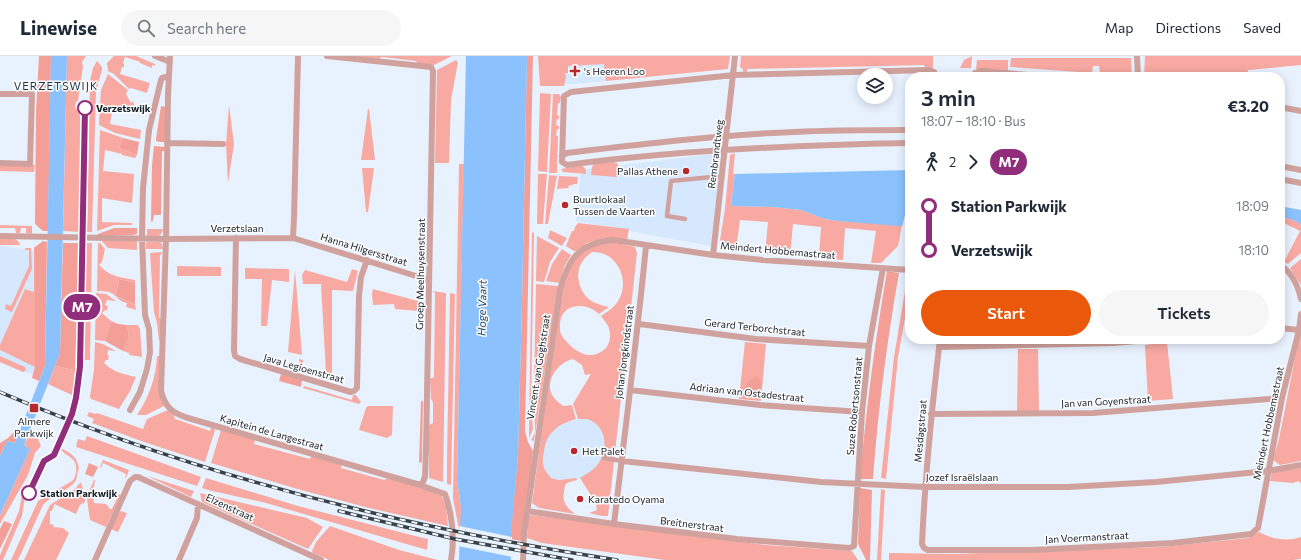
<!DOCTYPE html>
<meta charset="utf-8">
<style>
:root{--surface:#fff;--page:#f6f6f7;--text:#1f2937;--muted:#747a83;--line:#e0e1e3;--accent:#ea580c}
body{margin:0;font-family:Commissioner,sans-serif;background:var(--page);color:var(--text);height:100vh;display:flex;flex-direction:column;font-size:15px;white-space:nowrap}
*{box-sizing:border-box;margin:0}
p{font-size:13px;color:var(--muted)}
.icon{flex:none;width:22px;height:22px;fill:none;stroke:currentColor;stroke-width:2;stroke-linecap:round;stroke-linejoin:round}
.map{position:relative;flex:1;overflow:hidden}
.sheet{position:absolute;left:905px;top:16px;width:380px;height:272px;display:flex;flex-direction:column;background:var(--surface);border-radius:16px;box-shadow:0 2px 10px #0003}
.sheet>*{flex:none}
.badge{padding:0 8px;border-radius:13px;font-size:14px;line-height:26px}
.controls{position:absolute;left:857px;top:12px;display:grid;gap:8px}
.controls a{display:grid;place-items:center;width:36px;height:36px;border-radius:50%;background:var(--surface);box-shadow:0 2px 10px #0003;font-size:20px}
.map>.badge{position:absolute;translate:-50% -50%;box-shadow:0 0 0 2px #fff}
.legs{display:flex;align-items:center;gap:6px;height:44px;padding:0 16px;font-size:13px}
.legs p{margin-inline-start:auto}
.head{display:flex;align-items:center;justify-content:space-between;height:68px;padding:0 16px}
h1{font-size:22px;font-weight:600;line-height:30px}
.cta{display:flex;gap:8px;margin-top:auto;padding:8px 16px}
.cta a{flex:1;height:46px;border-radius:24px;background:var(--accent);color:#fff;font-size:16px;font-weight:600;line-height:46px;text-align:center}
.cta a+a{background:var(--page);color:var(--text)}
ul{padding:0 16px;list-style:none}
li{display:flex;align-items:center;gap:14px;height:44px;font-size:15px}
li i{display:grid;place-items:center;width:6px;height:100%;margin:0 5px;background:currentColor}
li i::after{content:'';width:10px;height:10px;margin:-5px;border:3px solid;border-radius:50%;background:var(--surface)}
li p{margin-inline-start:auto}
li:first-child i{background:linear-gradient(#0000 50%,currentColor 0)}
li:last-child i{background:linear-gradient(currentColor 50%,#0000 0)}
header{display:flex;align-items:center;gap:24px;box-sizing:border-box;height:56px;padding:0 20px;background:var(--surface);border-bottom:1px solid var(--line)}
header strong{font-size:19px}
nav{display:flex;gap:22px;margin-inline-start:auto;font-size:14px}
.search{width:280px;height:36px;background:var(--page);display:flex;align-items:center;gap:10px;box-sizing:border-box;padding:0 14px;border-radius:22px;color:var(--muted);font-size:15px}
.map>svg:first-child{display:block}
</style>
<header>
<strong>Linewise</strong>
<div class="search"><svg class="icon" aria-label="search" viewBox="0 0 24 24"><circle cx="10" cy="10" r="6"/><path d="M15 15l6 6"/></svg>Search here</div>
<nav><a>Map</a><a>Directions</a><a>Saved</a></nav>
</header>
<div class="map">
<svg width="1301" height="504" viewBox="0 0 1301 504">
<rect width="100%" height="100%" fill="#e8f2fe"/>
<path fill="#d5e8fd" d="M606,4l2,21 -34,3 -33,1 1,-24z
M722,97l-11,93 -135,-25 5,-51z
M0,190l42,6 -4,125 -38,-15z
M576,363h12l11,7 6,12 -1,14 -6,12 -6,7 -12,7 -3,2 -1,-2 -17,2 -8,-2 -7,-11 -1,-10 3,-17 4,-6 6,-7z"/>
<path fill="#f7a9a2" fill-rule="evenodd" d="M67,0h19l-4,6 1,4 -5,35 -2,1 -1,5 4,5 2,11 -1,109 -17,-1z
M114,0h22l19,8v2l-3,-1v3l-12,-5 -1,-2h-2l-12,-4 -2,6 1,1v3h-2l-2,7 30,9 -3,10 -16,-5 -2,1 -15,-15 -6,-3 -1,-8z
M357,0h95l-18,9 -16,-1 -2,-3 -34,-4 -3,2 -21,-2z
M538,0h192l-2,13 -122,12 -2,-17 -36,2v7h-3l1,4 -2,9h-24z
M741,0h192v12l-8,-1 -1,-2 -177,4v3h-4v-3l-3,-2z
M972,0l-1,12h-11l4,-8z
M1145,0h156v9l-53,5 -1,7h-103z
M1011,2h120l1,18 -4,1 -28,-3 -1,-8h-6l-1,7 -82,-6z
M456,4l2,2 -7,38 -2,63h-14l2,-93z
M977,4h31v10l-32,-1z
M97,5l5,6v3l-6,21 -4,141h-5l3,-151 3,-13z
M108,18l20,16 -2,4 5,9 2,-2 3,12 -7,-3 -2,-2 -2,1 -12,-4 -3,19 31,6 -1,9 -25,-6 -16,-8 2,-35z
M540,37l11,1 -4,78 -9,-1z
M553,38h6l2,3 -1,6h-2l-1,12 2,1v3h-2l-1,6 3,1v3h-2l-1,7h2l-1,37h-8z
M229,49l5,39 -6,39 -2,-39z
M368,53h1l6,51h-14z
M100,74l23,8 -4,10 18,7 -2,3 -13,-3 -1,-2 -2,1 -1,-1 -13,-3 -2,21 31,3 -2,29 -30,-5v24l30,1v2h-18l-17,6z
M735,97l-2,21h2l-4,32 42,1 28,3 24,9 13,2 64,4 -4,21 -17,17h-10l5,-32 -31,-3 -2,32 -24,-2 2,-31 -28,-3 -3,32 -25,-2 3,-32 -28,-2 -4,30h-6l-10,-10 5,-31 5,-54z
M614,106l4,2 -1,13 -26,-2 1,-8 2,-3z
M0,108l35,1 -1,7 -34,-1z
M459,108h5l-7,316 4,26v25l-2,-1 -6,-32z
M582,109l4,5v4l-23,-2 -2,-3z
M362,112h12l-6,44h-2z
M538,118h9l-4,50h-6z
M549,119l8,1 -9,48h-3z
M559,120l19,1 -1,7h-4v1l-5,1 1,2 -12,1z
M1280,160l16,5 5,4v28l-13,11 -4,-2 16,-31 -20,-10z
M578,167l51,6 -2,11 -21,-2 -9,2 -10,3 -11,8h-2l-8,-5 6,-15h2l1,-4z
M0,169l32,1v8l-6,-1v-5h-5l-1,5h-4l-1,-5h-15z
M147,173h16l-1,4 -3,3h-12z
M550,174l17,8 -5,8 -14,-8z
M532,176l2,1 -3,172 2,24 -4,9z
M537,180l22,12 -9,14 -6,20 -8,-1z
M14,182l5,4 1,3h-20v-6z
M101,184l34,1 2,1v8l-29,-2z
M148,186h12l2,2 1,5h-17v-6z
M610,186l25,5 2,6 -29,263h-6l-13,-3 8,-3 -1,-7 -16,-25c6,-4 13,-7 18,-14 10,-14 10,-38 -11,-45 -2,0 -6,0 -9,0l-5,-15 18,-30 -6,1 -3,-10 -9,-6c-13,3 -24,16 -23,30 1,7 8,14 14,17l8,-1 4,14c-17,5 -30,13 -32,33 -1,4 -2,11 0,15 1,4 5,8 7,11l8,2 17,-2 1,2c-3,1 -10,2 -12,5 0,1 -1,6 -1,7 -2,10 3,16 11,22l-36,-6 -7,-5c8,-56 15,-111 24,-167 3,-22 6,-59 19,-76 9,-12 21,-15 35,-18zM592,196c27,-1 40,32 24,52 -4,5 -10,8 -15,12 2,3 5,6 7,10 7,16 -4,30 -20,29 -10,-1 -22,-12 -27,-21 -1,-2 -1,-6 -1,-9 0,-22 26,-24 39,-11l10,-7c-5,-1 -11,-3 -16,-5 -12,-7 -18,-23 -13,-36 2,-6 7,-10 12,-14z
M86,187h6l-2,117h-6z
M98,187h2l5,6 -3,13 -3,3c11,12 21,12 36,15v3l-16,-4 -3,17 19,8 1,6 -10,-3 1,-4c-9,-2 -7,-4 -14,-9 -4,-3 -11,-3 -16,-3z
M34,191h1v120l-35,-17v-5l25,-56 9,3z
M25,192h6l1,21 -20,43 -7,-3 1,-5 5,2 18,-40v-16h-4z
M562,193l9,6 -7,12 -5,16 -13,-2 6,-17z
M162,196l-2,4 -1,61 2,2v21l-2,1 -2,-18 -3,-11 -4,-59z
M1301,203v26l-11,-17z
M177,210l44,1v9h-44z
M245,212l44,1v13l-17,-2 -5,46h-6l1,-47h-17z
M352,213l6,2 -5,20 -21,-1v85l-6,-2 -5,-89h-18l-1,-9 3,-5 42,12z
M295,214l7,85 -14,-3z
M908,217h2v17l-12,67 -12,122 -5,-1 13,-121z
M536,228l22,2 -24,155 -3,-1 4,-7v-5l-1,-37z
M373,233l45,12v10l-23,-2 -1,-5 -21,1 -1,-11z
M432,235l14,2 -3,189 -14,-4v-53l4,-2v-21l-2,-3 -1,-20 4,-2 1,-84z
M96,237l10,1 10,7 -9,-1 -2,5 3,1 -1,5 -2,-1 -3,3 9,8 -6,20 -10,-1z
M450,237l5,1 -4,191 -4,-1v-23z
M127,269h11l2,4 2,28 -13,-2v-2l-6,-2 6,-14z
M1301,272v133l-21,4 -7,-5 6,-21z
M95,286l8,2 13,7 -8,-1 -1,5h2l-1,5h-2l-2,3c9,9 19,11 32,14l-6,14 -11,18 -28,-10 -1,-2 4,-27z
M745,286l21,2 -5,57 -22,-2z
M1167,286l6,57 -25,2 -3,-56z
M1018,293h20l1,62h-22z
M0,300l25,11 1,3 -3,2 -23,-10z
M157,300h3l1,45 3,5 -18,9h-9c12,-18 19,-37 20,-59z
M299,303l4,1v13l-18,-5 1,-4 3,2 6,2 5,-4z
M56,310l18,4 1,14 -3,11 -24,-11z
M304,330l48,14 1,-5h3l5,7 -2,2 -56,-16z
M368,350h25l-1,29 -5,3 -28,-8 7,-22z
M168,354l6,5 1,4 35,12 1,-3h3l1,2 -10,32 -61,-20 -52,-19 2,-4 -7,-3 2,-4 7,2 1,-1 46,16 4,-10z
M221,374l34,10 -1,4 56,15 1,-3 30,9v3l43,12 5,-2 52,16 5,12 2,20 -79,-18 -68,-18 -90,-27z
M29,379l9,4 3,7 -6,7 -7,22 -28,49v-9l30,-66 -6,-4z
M87,380l114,41 -4,9 -121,-39 2,-8 7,2z
M60,392c8,3 16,8 18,16 2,5 -1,8 -1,12 0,12 -26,19 -34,29l-25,55h-7l27,-59 34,-20c3,-3 3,-5 4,-9 2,-16 -10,-14 -16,-24z
M103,404l26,10 -3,8h-1l1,-4 -23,-11 -2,5 -1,-1z
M1301,412v16l-2,-3 -6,2 -23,-2 2,-9z
M147,420l47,15 -3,6z
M206,422l92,28 125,32 5,1 -1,11 -161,-47 -58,-13 -6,-2z
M94,424h1l-1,7 -2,1 -1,9h2l1,6 12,1 4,5h2l7,-15 2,1 -15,32 -16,-7 -3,-21 1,-5z
M81,426l4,15v5l-5,3 -4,9 -22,-10v3l-1,1 -1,3h-2v13l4,1 -1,2 10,1 6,5 -13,27h-32l26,-55 25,-16z
M881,433l4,1 -4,70h-4z
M200,437l107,25 16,9 -15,22 -106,-47z
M22,439l3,2 -3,19 -19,44h-3v-5l19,-44z
M120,455l7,2 -9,19 -7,-3z
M532,459l160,21 74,9 86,6 6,9h-193l-123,-17 -15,-5 1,-22z
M330,470l69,24 39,10h-109l-16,-7 -1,-2 4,-9z
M1259,476c13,7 28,10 42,5v22l-8,1h-404v-7l64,1 207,-7 88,-9z"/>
<path fill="#f39e97" d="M39,0h12l-3,175h-5l-8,-7 1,-113z
M527,0h6l-8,375 3,11 5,9 -11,90 -12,-2 8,-83 4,-154z
M161,50l5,1 -1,35h-5l-4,-1v-2z
M123,82l16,4 -2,13 -18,-7z
M154,90l11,1v4h-3l-1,64h-7l-1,6 -2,1 1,-56z
M114,172h23v6l-5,1h-35l1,-1z
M43,185l4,1 -2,124 -6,15 -7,-3 3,-11v-120z
M63,187h16l-4,136 -1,-9 -18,-4 -8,18 12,-31z
M887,215l12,2c-12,68 -21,137 -26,206h-13c6,-70 15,-138 27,-208z
M119,223l16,4v21l-19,-8z
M111,265l7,3 9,1 2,12 -6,14 -18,-10z
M281,318l21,6 -1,7 -22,-6z
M756,320l5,4v10l-4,4 -7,1 -5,-7 3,-6z
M421,345h2l-1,61 -3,1z
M15,375l4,2 -4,10 -8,-2 -7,15v-13l8,-5z
M89,407l9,4 -5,10 -8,-3z
M860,432l12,2 -2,70h-4l-8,-16z
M4,465l8,3 -12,25v-20z"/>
<path fill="#8bc1fc" d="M51,0h16l-7,297 -36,92 6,4 -30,66v-59l7,-15 8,2 30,-77z
M466,0h61l-5,246 -4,154 -8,89 1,15h-52l2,-54 -4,-26z
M910,114v55l-11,1 -61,-5 -13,-2 -24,-9 -28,-3 -42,-1 4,-32z
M1280,150l21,4v15l-5,-4 -16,-5z"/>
<path fill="#e8f2fe" d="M910,139v32h-8z
M459,470l53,11 1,20 -55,-11z"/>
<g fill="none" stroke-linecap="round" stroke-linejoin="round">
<path stroke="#d1a29d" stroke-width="4.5" d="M685,163l-18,-3 4,-35 51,-5
M605,399l-1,3 18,3"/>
<path stroke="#d1a29d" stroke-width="6" d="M155,0l15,6
M170,0l-2,39 -2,144 -5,152c4,16 11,22 27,27l229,66h5l3,-7 1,-28 7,-378 -2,-4 -104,-11
M1137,0l1,21
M972,21l3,-4 6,-2 72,6
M0,38h32l-2,70 -30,-1
M1280,51l21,4
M167,87l56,1
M910,87c-115,2 -230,7 -343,22l-5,-3 2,-66 7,-4 163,-17 195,-5 5,2 3,5
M562,100l5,-3c76,-9 151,-18 227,-21 39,-2 77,-2 116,-2
M1280,110l21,4
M1280,123l21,4
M0,180l166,3 127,-1 136,42
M236,182l-2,112 1,6 5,3 111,33 3,-1 3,-3 2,-92 2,-19 6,-17
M293,182l1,-20 4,-162
M713,199l22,-199
M1280,209c12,7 18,21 21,34
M639,268l117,15 113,7
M1280,272l19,2
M940,283c-8,68 -15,137 -18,205l2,4 4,2h103l142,-7 78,-9 7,-6 24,-130 17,-68 2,-16
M939,291l175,-4 44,-4
M630,334l130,15 102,7
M130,354l10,-18 7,-23 3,-17 -1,-23 -4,-14 -3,-77 1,-50 6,-58 12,-50 1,-2 7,-2
M931,358l162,-1 189,-15
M622,405l199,21 104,5h143l88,-5 112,-11 33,-6
M417,428l28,10c7,20 10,45 6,66
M527,455l87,13 123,15 112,9 5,-2 8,-134 7,-66 14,-78
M614,468c11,-93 23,-185 32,-278
M95,504l35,-79 5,-4h3l183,83
M179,504l18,-42 1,-14
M523,504l1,-27 36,-243c8,-31 19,-47 53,-50l100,15 50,5 147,10"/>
<g stroke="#37414b" stroke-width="3.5">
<path id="rail" d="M0,336c197,84 406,136 617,168
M339,455l116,28 117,21"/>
</g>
<use href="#rail" stroke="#fefefe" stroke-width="2" stroke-dasharray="6" stroke-linecap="butt"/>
</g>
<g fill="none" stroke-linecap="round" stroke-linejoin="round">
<g stroke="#fff" stroke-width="9">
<path id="line-1" d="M29,437l15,-32 10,-6 18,-41 4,-16 4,-31 5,-259"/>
</g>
<use href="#line-1" stroke="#912e7b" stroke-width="6"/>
</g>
<g fill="#b7272b" stroke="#fefefe" stroke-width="1.5">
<path d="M573 9h4v4h4v4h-4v4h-4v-4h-4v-4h4z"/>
<circle cx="686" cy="115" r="4"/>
<circle cx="565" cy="149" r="4"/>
<rect x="29" y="347" width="10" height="10" rx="2"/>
<circle cx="574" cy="395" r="4"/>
<circle cx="580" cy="443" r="4"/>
</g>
<g fill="#fff" stroke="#912e7b" stroke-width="2">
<circle cx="85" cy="52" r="7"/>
<circle cx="29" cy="437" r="7"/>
</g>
<g text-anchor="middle" stroke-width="3" stroke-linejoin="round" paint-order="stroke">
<g font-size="10" fill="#141d27" stroke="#fefefe" text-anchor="start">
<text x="584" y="19">'s Heeren Loo</text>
<text x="678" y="119" text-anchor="end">Pallas Athene</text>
<text x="573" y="147">Buurtlokaal<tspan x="573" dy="12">Tussen de Vaarten</tspan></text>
<text x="34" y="369" text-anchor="middle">Almere<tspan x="34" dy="12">Parkwijk</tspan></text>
<text x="582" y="399">Het Palet</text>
<text x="588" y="447">Karatedo Oyama</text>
</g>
<g font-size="10" font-weight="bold" fill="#141d27" stroke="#fefefe" text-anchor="start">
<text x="96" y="56">Verzetswijk</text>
<text x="40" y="441">Station Parkwijk</text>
</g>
<g font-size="10" fill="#141d27" stroke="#fefefe">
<text transform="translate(715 98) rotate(-83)" y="4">Rembrandtweg</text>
<text x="237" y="176">Verzetslaan</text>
<text transform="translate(364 193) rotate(17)" y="4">Hanna Hilgersstraat</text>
<text transform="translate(778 194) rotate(5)" y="4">Meindert Hobbemastraat</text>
<text transform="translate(420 218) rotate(-89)" y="4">Groep Meelhuysenstraat</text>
<text transform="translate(755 271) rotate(6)" y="4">Gerard Terborchstraat</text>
<text transform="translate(624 296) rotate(-83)" y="4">Johan Jongkindstraat</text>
<text transform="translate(538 311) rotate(-81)" y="4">Vincent van Goghstraat</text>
<text transform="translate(304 312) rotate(16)" y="4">Java Legioenstraat</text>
<text transform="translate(747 336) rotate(6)" y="4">Adriaan van Ostadestraat</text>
<text transform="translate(1106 345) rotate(-3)" y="4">Jan van Goyenstraat</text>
<text transform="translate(854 350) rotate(-85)" y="4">Suze Robertsonstraat</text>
<text transform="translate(1268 367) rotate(-78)" y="4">Meindert Hobbemastraat</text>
<text transform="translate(920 375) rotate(-85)" y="4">Mesdagstraat</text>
<text transform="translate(272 376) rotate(16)" y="4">Kapitein de Langestraat</text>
<text x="962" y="425">Jozef Israëlslaan</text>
<text transform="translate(230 451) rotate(25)" y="4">Elzenstraat</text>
<text transform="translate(692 468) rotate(7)" y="4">Breitnerstraat</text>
<text transform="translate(1087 481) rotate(-3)" y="4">Jan Voermanstraat</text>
</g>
<g font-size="11" letter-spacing="1" fill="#1e3349" stroke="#fefefe">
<text x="56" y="34">VERZETSWIJK</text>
</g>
<g font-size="11" font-style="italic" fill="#144473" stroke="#fefefe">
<text transform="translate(482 252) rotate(-89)" y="4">Hoge Vaart</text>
</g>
</g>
</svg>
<div class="controls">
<a><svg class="icon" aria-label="layers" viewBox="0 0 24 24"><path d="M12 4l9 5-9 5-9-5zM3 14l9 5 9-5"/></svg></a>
</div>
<b class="badge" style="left:82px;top:251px;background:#912e7b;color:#fff">M7</b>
<section class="sheet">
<div class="head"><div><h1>3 min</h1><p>18:07 – 18:10 · Bus</p></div><b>€3.20</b></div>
<div class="legs"><svg class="icon" aria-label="walk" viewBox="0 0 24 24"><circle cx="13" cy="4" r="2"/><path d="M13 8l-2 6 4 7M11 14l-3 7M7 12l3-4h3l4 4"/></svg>2<svg class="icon" aria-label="forward" viewBox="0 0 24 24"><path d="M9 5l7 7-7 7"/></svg><b class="badge" style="background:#912e7b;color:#fff">M7</b></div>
<ul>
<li><i style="color:#912e7b"></i><b>Station Parkwijk</b><p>18:09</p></li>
<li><i style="color:#912e7b"></i><b>Verzetswijk</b><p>18:10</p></li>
</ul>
<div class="cta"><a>Start</a><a>Tickets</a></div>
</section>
</div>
